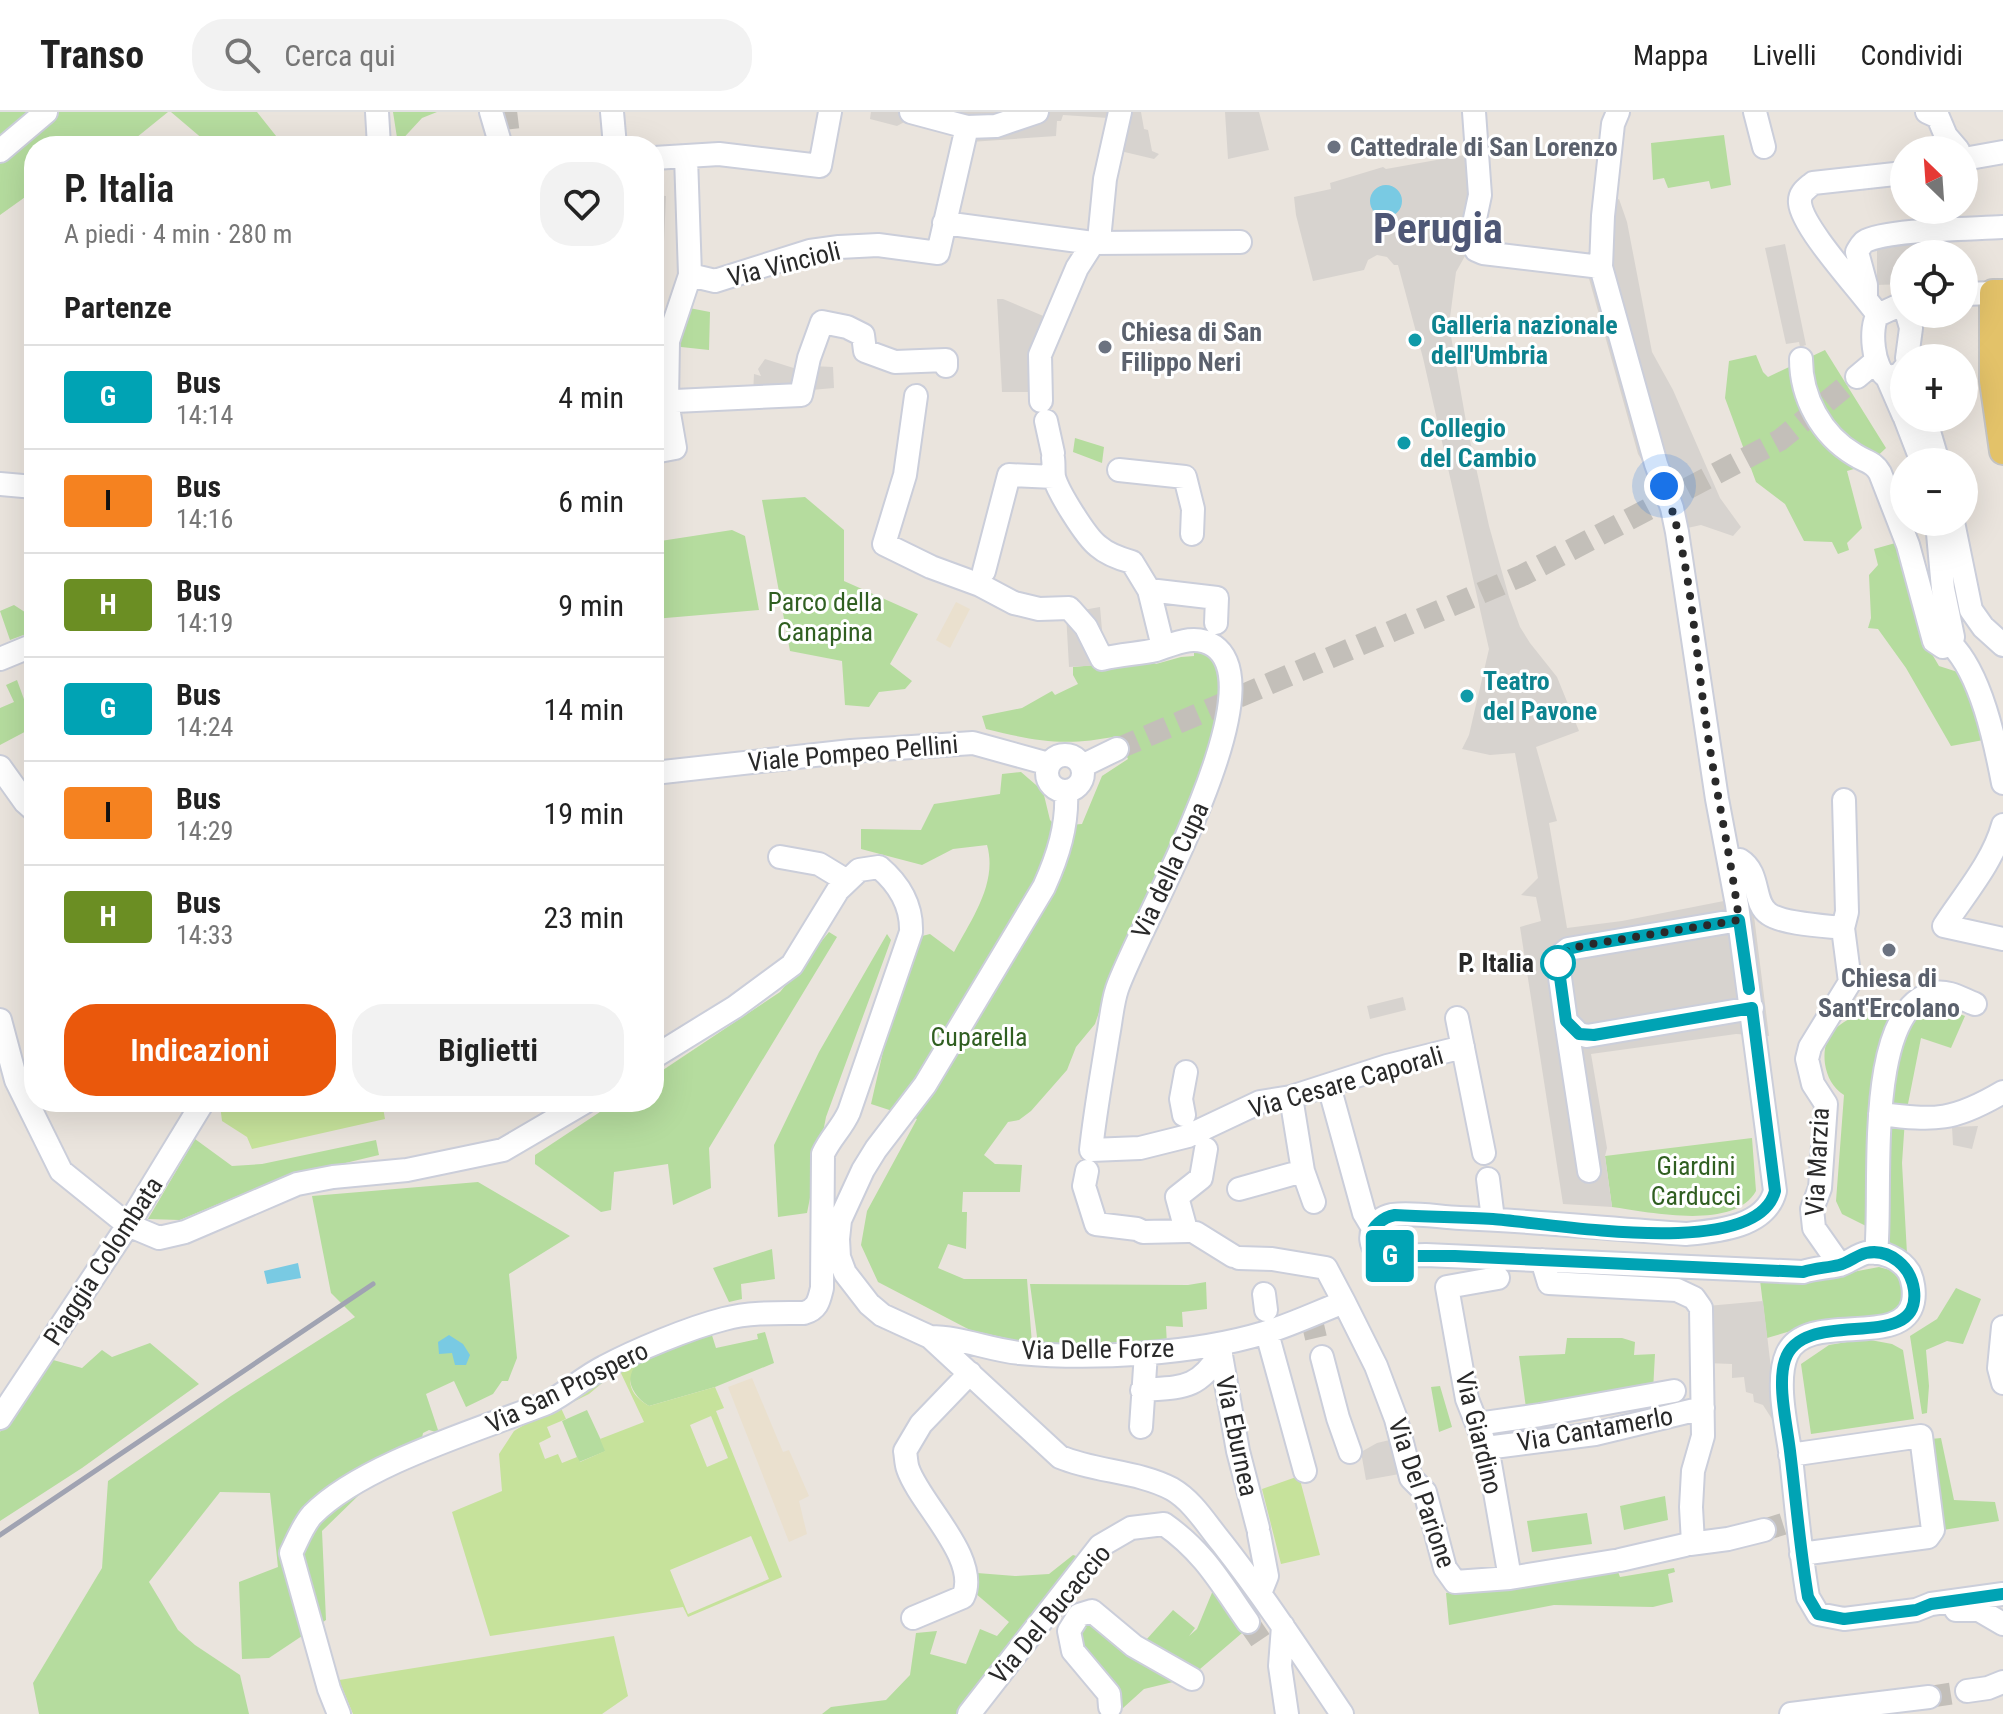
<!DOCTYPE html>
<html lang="it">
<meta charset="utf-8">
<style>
:root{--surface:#fff;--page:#f2f2f2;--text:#222;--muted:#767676;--line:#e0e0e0;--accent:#ea580c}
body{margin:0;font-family:"Roboto Condensed",sans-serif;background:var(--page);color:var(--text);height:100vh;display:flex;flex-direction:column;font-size:30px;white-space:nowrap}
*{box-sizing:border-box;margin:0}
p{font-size:26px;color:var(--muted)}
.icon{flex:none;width:44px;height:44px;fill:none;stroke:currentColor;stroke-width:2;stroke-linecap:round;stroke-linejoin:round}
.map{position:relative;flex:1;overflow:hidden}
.details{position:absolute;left:24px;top:24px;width:640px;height:976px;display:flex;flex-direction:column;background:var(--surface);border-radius:32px;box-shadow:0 8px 32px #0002}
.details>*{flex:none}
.badge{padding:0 16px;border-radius:6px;font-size:28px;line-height:52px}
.needle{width:52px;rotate:335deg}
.fabs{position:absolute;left:1890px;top:24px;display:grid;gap:16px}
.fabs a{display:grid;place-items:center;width:88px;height:88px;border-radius:50%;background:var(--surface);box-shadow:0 8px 32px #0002;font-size:40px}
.you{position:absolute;width:40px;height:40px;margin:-20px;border:6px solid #fff;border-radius:50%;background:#1a73e8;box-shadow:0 0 0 12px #1a73e833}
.map>.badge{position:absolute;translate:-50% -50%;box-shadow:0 0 0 4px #fff}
h2{padding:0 40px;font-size:30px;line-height:72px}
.round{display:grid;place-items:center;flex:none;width:84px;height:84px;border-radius:32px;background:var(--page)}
.headline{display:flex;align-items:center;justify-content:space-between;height:136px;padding:0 40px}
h1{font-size:38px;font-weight:600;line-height:60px}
.action{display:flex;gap:16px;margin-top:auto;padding:16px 40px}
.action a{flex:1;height:92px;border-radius:32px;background:var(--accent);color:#fff;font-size:32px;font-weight:600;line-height:92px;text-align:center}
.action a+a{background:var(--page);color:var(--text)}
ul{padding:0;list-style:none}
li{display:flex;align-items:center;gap:24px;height:104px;padding:0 40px;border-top:2px solid var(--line)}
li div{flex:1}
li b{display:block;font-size:30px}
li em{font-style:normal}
li .badge{min-width:88px;font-weight:700;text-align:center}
header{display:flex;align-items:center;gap:48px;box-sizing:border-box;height:112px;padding:0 40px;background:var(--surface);border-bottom:2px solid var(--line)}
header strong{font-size:38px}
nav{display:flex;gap:44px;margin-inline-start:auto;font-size:28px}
.search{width:560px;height:72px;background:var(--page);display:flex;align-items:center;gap:20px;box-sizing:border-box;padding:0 28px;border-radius:32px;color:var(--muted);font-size:30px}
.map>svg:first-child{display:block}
</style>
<header>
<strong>Transo</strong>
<div class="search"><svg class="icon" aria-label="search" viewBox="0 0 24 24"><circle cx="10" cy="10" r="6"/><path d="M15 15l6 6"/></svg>Cerca qui</div>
<nav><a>Mappa</a><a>Livelli</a><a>Condividi</a></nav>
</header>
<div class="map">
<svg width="2003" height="1602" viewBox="0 0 2003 1602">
<rect width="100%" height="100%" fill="#eae4dd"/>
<path fill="#eae0ce" d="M956,490l14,7 -20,39 -14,-8z
M752,1266l31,74 6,-2 20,46 -10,5 8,33 -18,8 -61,-155z"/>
<path fill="#b5dc9e" d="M0,0h168l-42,34h-92v58l-6,-9 -28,20z
M171,0h86l27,34h-39l-5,-6 -29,6z
M393,0h44l-15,6 -24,26z
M1724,23l7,50 -20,4 -2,-8 -41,7 -4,-10 -11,2 -2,-37z
M684,195l26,5 -1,38 -37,-4z
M1825,238l61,98 -18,17 -21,6 15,57 -15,15 2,7 -11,4 -6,-12 -28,-1 -19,-37 -29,-22 -31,-84 4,-37 27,-6 7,17 5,5z
M1075,326l29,9 -2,16 -29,-11z
M805,385l39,33v51l74,33 -28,50 22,17 -7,8 -26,3 -10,15 -24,-2 -3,-44 -52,-10 -28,-151z
M732,418l13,6 14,74 -105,9v-77z
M1899,430l30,107 10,17 28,9 22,64 -38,7 -45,-78 -28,-39 -10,-1 3,-10 -2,-43 9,-10 -4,-16z
M14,493l20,13v13l-24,9 -10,-29z
M1194,536l22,13 9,20 -15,83 -103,225 -12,35 -19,23 -9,23 -36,41 -12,9 -11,2 -24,33 11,9 27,1 -2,27h-57l-1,20h5l-1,37 -18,-5 -10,24 26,11h63l5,65 -62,-14 -92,-48 -17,-37 6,-34 50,-92 -46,-15 14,-61 33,-106 12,-3 24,18c17,-32 44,-69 33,-107l-34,4 -31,16 -61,-16v-20l60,1 13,-26 66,-10 2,-20 19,-2 22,19 7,29 6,6 26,-2 20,-48 26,-17 -11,-23c-51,11 -82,5 -131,-7l-4,-13 40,-8 30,-17 3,4 23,-11 -5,-9v-8l75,-7 8,4 25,-7 13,-1z
M17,568l8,22 9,-3v28l-34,18v-37l14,-6 -8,-17z
M829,820l8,5 -128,211 2,40 -38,17 -5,-41 -54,8 -3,38 -10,2 -66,-48v-9l80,-53h39v-26l126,-84z
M887,822l4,6 -65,177 -19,96 -29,4 -4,-72 45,-93z
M1919,892h14l32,12 -14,32 -30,-10 -16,81 -3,44 5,91 -14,-1 -27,-27 -24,-12 -6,-13 8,-106c-11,-7 -17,-18 -19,-31 -7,-53 58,-54 94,-60z
M1752,1026l4,53c-22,40 -107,21 -144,16l-7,-51z
M195,1027l37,27 30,-2 114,-24 3,15 -101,24 -98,41 -32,-1z
M478,1070l92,54 -61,38 8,84 -9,23h-6l-9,13 -27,13 -12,-26 -28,13 13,39 -10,-3 -6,3 -3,15 -46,16 -13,29 -39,38 4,89 -57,38 -27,1 -3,-77 39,-15 -8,-74 -50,-1 -71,90 29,48 17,15 45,30 9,39h-210l-6,-31 69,-115 6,-87 123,-85 124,-79 -24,-24 -19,-97z
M772,1137l3,30 -34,5 1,15 -13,3 -16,-34z
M1879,1155l18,5c8,15 7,25 1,40l-18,9 -69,4 -44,13 -7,-58 66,-3z
M1206,1170l1,27 -25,3 1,15 -17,-1 1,19 -86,6 -43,-7 -8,-60 158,1z
M1956,1176l25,11 -18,45 -16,-3 -21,9 3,36 -2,27 -5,1 -12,-78 27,-17z
M710,1217l6,19 42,-9 -1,-5 8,-2 9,31 -59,24 -66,19c-20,-12 -28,-36 -6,-53 11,-8 51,-18 67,-24z
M1567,1226h55l13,4 -1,13 21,-1 -2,37 -127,17 -7,-52 46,-2z
M1865,1227l27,5 11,6 11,69 -103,15 -10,-70 28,-19z
M150,1231l49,41 -117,84 -82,53v-89l46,-74 36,10 20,-18 10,7z
M1440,1274l12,41 -13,5 -8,-45z
M587,1298l19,41 -27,11 -17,-41z
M1941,1326l13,62 41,2 4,19 -56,9 -12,-91z
M1665,1384l3,24 -44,10 -4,-24z
M1587,1401l5,31 -60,8 -5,-31z
M1073,1443l10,3 -120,156h-141l9,-7 55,-7 24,-25 6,-42 21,-2 -7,23 36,10 14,-35 17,7 12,-14 -34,-29 2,-20 38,3 34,-2z
M1615,1452l5,13 54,-9 1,4 -7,2 5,28 -20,5 -99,-2 -105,20 -3,-32z
M1216,1471l33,44 -56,48 -47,-35 27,-30 22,18 -6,8 8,-7z
M1097,1510l81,54 -5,6 -29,7 -21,19 -10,-5 -35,-53 2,-27z"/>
<path fill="#c6e29b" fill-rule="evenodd" d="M224,990h158l3,17 -133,30 -5,-12 -25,-16 -2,-16z
M643,1241c-16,21 -20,38 6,53l66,-19 9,21 -8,3 66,166 -94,40 -5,-10 -193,29 -38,-124 50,-21 -3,-37 15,-23zM619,1257l25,53 -44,17 5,12 -25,11 -3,-5 -15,6 -4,-9 -13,5 -6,-16 12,-6 -4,-10 19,-8 -5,-11 28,-14zM711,1304l17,42 -21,9 -17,-42zM751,1424l18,43 -81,35 -18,-44z
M1299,1364l21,79 -39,9 -19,-75z
M614,1524l14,60 -26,18h-249l-14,-34z"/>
<path fill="#d7d3cf" d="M871,0h270l3,17 4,1 4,21 7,3 -5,5 -38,-9 -8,-32 -45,-3 -2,6h-4l-1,15 -86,6 -17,-8 -45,-14 -11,6 -27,-7z
M1225,0h34l10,38 -41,9z
M1470,42l-5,102 -9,16 -7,53 18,102 22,99 20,71 11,30 10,16 27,34 22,54 -43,16 21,74 -8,2 18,105 55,-7 112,-22 18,1 17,136 -33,-2 -145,20 16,94 -2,8 7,51 -49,-3 -43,-277 21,-6 -5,-24 -15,-2 17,-17 -23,-125 -25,2 -28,-6 7,-14 20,-86 -66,-291 -25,-93h-4l-7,-8 -10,-2 -9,5 -4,10 -51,11 -17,-66 -2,-18 37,-8 -1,-6 53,-16 3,2z
M654,83l12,1 -2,45 -10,-3z
M1619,87l8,23 25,130 21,38 47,108 21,29 -8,9 -32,-11 -32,7 -20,-60 -11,-18 -50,-179 3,-65z
M1917,124l2,18h-15v30l-27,1v-41z
M1785,132l21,101 -6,2 -1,-5 -13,2 -21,-96z
M997,187h6l57,24 -27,66 -4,3h-27z
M765,247l35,11 12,-4 21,1 1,21 -81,7 1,-21 7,2 -3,-7z
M1100,495l4,46 -1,12 -34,2 -3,-54z
M1403,885l3,13 -36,9 -3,-13z
M1978,1014l-6,23 -19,-4 -1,-18z
M1763,1189l14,118h-5l-9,-14 -9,-3 -1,-8 -7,-2 -2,-15 -12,1v-14l-26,-1 1,-57z
M1398,1326l7,35 -39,7 -5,-28 16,-9z"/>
<path fill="#79cae3" d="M1370 89a16 16 0 1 1 32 0a16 16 0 1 1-32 0Z
M298,1151l3,15 -34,6 -3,-13z
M449,1223l14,9 7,11 -4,10h-11l-3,-12 -13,1 -1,-12z"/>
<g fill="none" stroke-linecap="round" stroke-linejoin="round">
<path stroke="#c3bfb9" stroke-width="22" stroke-dasharray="22 11" stroke-linecap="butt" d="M496,8l24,-3
M1117,637l406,-174 257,-135 77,-63
M1312,1209l4,17
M1764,1418l19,-6
M1248,1510l13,19
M1929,1585l38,-6"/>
<g stroke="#cbceda" stroke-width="26">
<path id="minor" d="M377,0l2,34
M491,0l10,34
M612,0l3,34
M911,0l56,15 29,-1 41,-14
M1474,0l6,83 -9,43 5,12 7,3 118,14
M1618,0l-5,12 -10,92 -2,51 55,197 16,44 5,24 40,267 20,106 38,286c-9,36 -57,40 -89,43 -76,-5 -151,-13 -226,-16 -22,-1 -47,-6 -68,-3 -18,4 -27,22 -16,36l14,5 36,-1 377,17c12,-4 23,-4 36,-7 9,-2 18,-10 27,-12 16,-3 35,6 43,19 4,8 6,20 4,30 -10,48 -106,7 -126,52 -12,27 0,75 4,103 5,47 9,94 17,140l10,17 26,5 72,-9 15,-6 72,-10
M1755,0l9,35
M1927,0l11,5 8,19 12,14
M0,39l46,-39
M654,46l65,-4 101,12 10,-54
M1964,47l39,-7
M944,111l149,20 147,-1
M690,163l25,6 95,-30 29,-4 39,-2 60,8 29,-126
M1964,182l29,-1
M1866,185v-12l-9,-33c3,-5 3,-6 7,-10 21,-13 110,-13 139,-15
M1904,191l-26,12c-9,12 -5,54 9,62l12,-2 5,-6
M1907,202l4,14 -4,30
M1878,203c-17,-24 -76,-87 -78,-112 -1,-10 6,-14 13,-20l91,-10
M1801,247c0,38 20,76 54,96 11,7 19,7 25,18l28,72 26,96 9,6 8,-3 2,-7 -10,-48 -6,-67
M1857,265l19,-16
M1887,265l17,39
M916,284l-11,79 -21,69 47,23 49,18 34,18 25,6 30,-1
M1041,289l-1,-46 37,-87 16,-25 6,-3 6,-61 15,-67
M654,290l147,-7 8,-37 13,-36 25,5 16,8 2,16 30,11 51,-2v6
M1905,306l17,44
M1925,306l13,44
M1046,309l7,32
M654,340l21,-4 -8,-46 1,-61 22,-66 -4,-118
M1053,346c1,6 0,13 1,19 4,15 32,60 44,69 9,8 23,13 34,16l17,28 14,57
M1119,358l66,7 8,32 -1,25
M0,372l34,3
M1953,410l18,88 12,17 20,18
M984,459l25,-96 45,2
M1149,478l68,8 -1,25
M1071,498l15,17 16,32c18,-5 37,-5 54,-9 18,-6 39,-17 58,-4 64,45 -77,283 -97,343 -5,15 -6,32 -9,47 -6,38 -13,76 -17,114l49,-2 48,-12 72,-34 31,-5 96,-31 76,-19
M1951,532c30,30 44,97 52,139
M0,547l34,-14
M1047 661a18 18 0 1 1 36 0a18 18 0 1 1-36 0Z
M1082,654l35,-17
M0,655l25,35 9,8
M654,661l197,-22 122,-8 76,21
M1066,679c2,34 -8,65 -22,96l-119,198 -49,64 -13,21 -23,50 -2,19 1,18 6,16 24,31 13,11 48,22 130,120c36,15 78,14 112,32 21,12 35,36 50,54 43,55 81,113 120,171
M2003,713c-10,37 -39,70 -59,101l59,13
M780,745l39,7 28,17
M1730,749l10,-1c21,13 12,43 29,54 14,10 57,12 74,14
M1739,808l-171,29 -5,4 -5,10 8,58 13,13 8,2 165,-28
M1457,906l27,135
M0,908l16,60 45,91 67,54 31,13 26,-6 112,-48 36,-7 74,-7 96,-20 82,-48
M1566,909l23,150
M1329,974l35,127 9,15
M1880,1002c56,7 74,7 123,-22
M1184,1003l-3,-16 5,-27
M1087,1059l-3,15 12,38 41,5 6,3 45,-1
M1303,1059l11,31
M1488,1067l5,40
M1239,1077l64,-18 -12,-74
M1186,1118l-9,-33 24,-19 5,-29
M1196,1121l37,23
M1876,1141c7,-56 -14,-245 58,-260 14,-3 28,6 41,11
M1542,1148l7,23 128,7 17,8 7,10 2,128 -10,35 -2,36 2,36
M1840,1153l-26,-37 -2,-19 8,-21 6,-84 -13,-20 -6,-25 3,-12 40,-65 -7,-54 4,-16 -3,-112
M1498,1166l-51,9 20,112 21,53 22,126
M1264,1182l2,16
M1344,1190l32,64 20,53 15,59 14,14 20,76 10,14 55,-4 104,-17
M2003,1215l-4,41 4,15
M1267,1221l38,138
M930,1225c31,0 59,13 90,16 73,7 174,1 244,-20 27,-8 54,-21 80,-31l-18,-34 -54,-9 -33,-1
M1219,1232l19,107 20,77
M1322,1245l16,61 12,34
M1142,1278c41,-3 55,0 79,-37
M0,1306l128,-193 75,-123
M1477,1312l63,-9 134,-24
M1141,1315l5,-74
M1486,1336l109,-14 108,-26
M1790,1343l131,-19 12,94 -5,7 -127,17
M1259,1422l8,42 -6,15
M1690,1432l38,-5 36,-9
M1620,1448l65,-15
M1956,1498h23l24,14
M913,1506l50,-21c18,-38 -43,-93 -55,-128 -2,-5 -2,-13 -3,-18l16,-27 49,-51
M1283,1514l-3,40 7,48
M1967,1579l21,-3 15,-6
M1110,1595l-1,-13 -36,-43 -4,-20 10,-16 13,-4 42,35 58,33
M339,1602l-10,-25 -38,-136c6,-12 12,-28 21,-38 50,-51 167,-85 235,-112 20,-10 37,-26 57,-36 32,-17 85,-39 120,-48 26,-7 54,-6 80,-6 14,-4 15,-13 18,-25l1,-134c7,-16 19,-26 26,-42l62,-180c1,-26 -12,-48 -32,-65l-20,3 -21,20 -46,75 -57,42 -81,50
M969,1602l131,-168 31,-18 33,-4c40,28 56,58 84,98
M1791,1602l138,-17"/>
</g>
<g stroke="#c3c3c3" stroke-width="30">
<path id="major" d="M2003,181h-10v88l10,70"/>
</g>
<use href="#minor" stroke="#fff" stroke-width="22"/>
<use href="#major" stroke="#e3c269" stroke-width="26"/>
<path stroke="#a0a3b2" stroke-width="5" d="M0,1423l373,-251"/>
</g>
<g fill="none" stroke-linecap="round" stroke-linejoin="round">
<g stroke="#fff" stroke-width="18">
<path id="line" d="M1749,877l-10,-69 -153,25 -18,4 -5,4 -5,10 8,58 13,13 15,1 158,-27 23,183c-18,71 -225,32 -282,28 -33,-2 -66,-2 -98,-4 -26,5 -37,36 -5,41h65l348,16c12,-4 23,-4 36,-7 9,-2 18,-10 27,-12 24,-5 45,14 48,37 8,66 -111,14 -129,70 -8,24 2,65 5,91 6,49 10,98 18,146l10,17 26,5 72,-9 15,-6 72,-10"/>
</g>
<use href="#line" stroke="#00a3b4" stroke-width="12"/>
<path stroke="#292929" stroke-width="8" stroke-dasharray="0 14.4" d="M1558,851l10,-14 18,-4 153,-25c-9,-69 -25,-136 -34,-205 -11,-75 -14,-157 -41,-229"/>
</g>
<g fill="#6b7280" stroke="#fff" stroke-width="3">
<circle cx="1334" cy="35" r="8"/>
<circle cx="1105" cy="235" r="8"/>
<circle cx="1889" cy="838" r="8"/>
</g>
<g fill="#0f9aa8" stroke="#fff" stroke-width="3">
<circle cx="1415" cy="228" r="8"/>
<circle cx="1404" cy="331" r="8"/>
<circle cx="1467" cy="584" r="8"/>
</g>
<circle fill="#fff" stroke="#00a3b4" stroke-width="4" cx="1558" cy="851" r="16"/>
<g text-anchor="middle" stroke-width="6" stroke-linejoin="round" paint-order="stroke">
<g font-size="26" font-weight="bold" fill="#5b616d" stroke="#fff" text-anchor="start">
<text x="1350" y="44">Cattedrale di San Lorenzo</text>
<text x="1121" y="229">Chiesa di San<tspan x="1121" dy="30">Filippo Neri</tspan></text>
<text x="1889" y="875" text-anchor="middle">Chiesa di<tspan x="1889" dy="30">Sant'Ercolano</tspan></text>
</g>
<g font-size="26" fill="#292929" stroke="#fff">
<text transform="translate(784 152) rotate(-14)" y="9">Via Vincioli</text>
<text transform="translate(853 641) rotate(-5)" y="9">Viale Pompeo Pellini</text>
<text transform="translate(1170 758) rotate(-65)" y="9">Via della Cupa</text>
<text transform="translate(1346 970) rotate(-16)" y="9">Via Cesare Caporali</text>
<text transform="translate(1817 1050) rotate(-87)" y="9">Via Marzia</text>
<text transform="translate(103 1149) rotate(-57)" y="9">Piaggia Colombata</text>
<text transform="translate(1098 1237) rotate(-1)" y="9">Via Delle Forze</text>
<text transform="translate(567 1275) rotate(-26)" y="9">Via San Prospero</text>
<text transform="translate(1595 1317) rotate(-10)" y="9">Via Cantamerlo</text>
<text transform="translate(1479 1321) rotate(76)" y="9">Via Giardino</text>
<text transform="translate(1237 1324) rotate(78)" y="9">Via Eburnea</text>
<text transform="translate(1422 1381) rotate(71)" y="9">Via Del Parione</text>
<text transform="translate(1050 1502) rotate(-50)" y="9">Via Del Bucaccio</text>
</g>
<g font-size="26" font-weight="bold" fill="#0d838f" stroke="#fff" text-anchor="start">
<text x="1431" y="222">Galleria nazionale<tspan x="1431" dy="30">dell'Umbria</tspan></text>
<text x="1420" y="325">Collegio<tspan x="1420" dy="30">del Cambio</tspan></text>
<text x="1483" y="578">Teatro<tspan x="1483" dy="30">del Pavone</tspan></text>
</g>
<g font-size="26" fill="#305f21" stroke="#fff">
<text x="825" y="499">Parco della<tspan x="825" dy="30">Canapina</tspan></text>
<text x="979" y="934">Cuparella</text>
<text x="1696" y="1063">Giardini<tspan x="1696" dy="30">Carducci</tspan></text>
</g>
<g font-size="26" font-weight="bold" fill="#292929" stroke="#fff" text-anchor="end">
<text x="1534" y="860">P. Italia</text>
</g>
<g font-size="42" font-weight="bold" fill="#4e5776" stroke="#fff">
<text x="1438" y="131">Perugia</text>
</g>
</g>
</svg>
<div class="fabs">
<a><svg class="needle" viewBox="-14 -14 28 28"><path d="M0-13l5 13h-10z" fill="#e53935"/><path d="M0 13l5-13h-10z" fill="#767676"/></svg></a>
<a><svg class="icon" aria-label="locate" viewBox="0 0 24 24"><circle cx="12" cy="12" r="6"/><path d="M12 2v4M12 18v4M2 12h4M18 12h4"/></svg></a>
<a>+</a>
<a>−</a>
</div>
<div class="you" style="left:1664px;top:374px"></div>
<b class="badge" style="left:1390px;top:1144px;background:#00a3b4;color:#fff">G</b>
<section class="details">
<div class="headline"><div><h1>P. Italia</h1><p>A piedi · 4 min · 280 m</p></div><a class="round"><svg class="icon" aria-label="heart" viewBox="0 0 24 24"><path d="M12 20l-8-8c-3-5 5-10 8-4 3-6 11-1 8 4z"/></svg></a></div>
<h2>Partenze</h2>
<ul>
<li><span class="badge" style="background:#00a3b4;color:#fff">G</span><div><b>Bus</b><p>14:14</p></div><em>4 min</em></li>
<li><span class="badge" style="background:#f58220;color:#111">I</span><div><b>Bus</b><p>14:16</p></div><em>6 min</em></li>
<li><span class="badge" style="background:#6b8e23;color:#fff">H</span><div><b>Bus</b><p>14:19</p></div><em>9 min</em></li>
<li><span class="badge" style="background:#00a3b4;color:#fff">G</span><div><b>Bus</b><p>14:24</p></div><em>14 min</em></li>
<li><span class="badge" style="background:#f58220;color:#111">I</span><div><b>Bus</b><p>14:29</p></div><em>19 min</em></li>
<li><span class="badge" style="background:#6b8e23;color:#fff">H</span><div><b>Bus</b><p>14:33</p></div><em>23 min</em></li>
</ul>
<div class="action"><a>Indicazioni</a><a>Biglietti</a></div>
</section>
</div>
